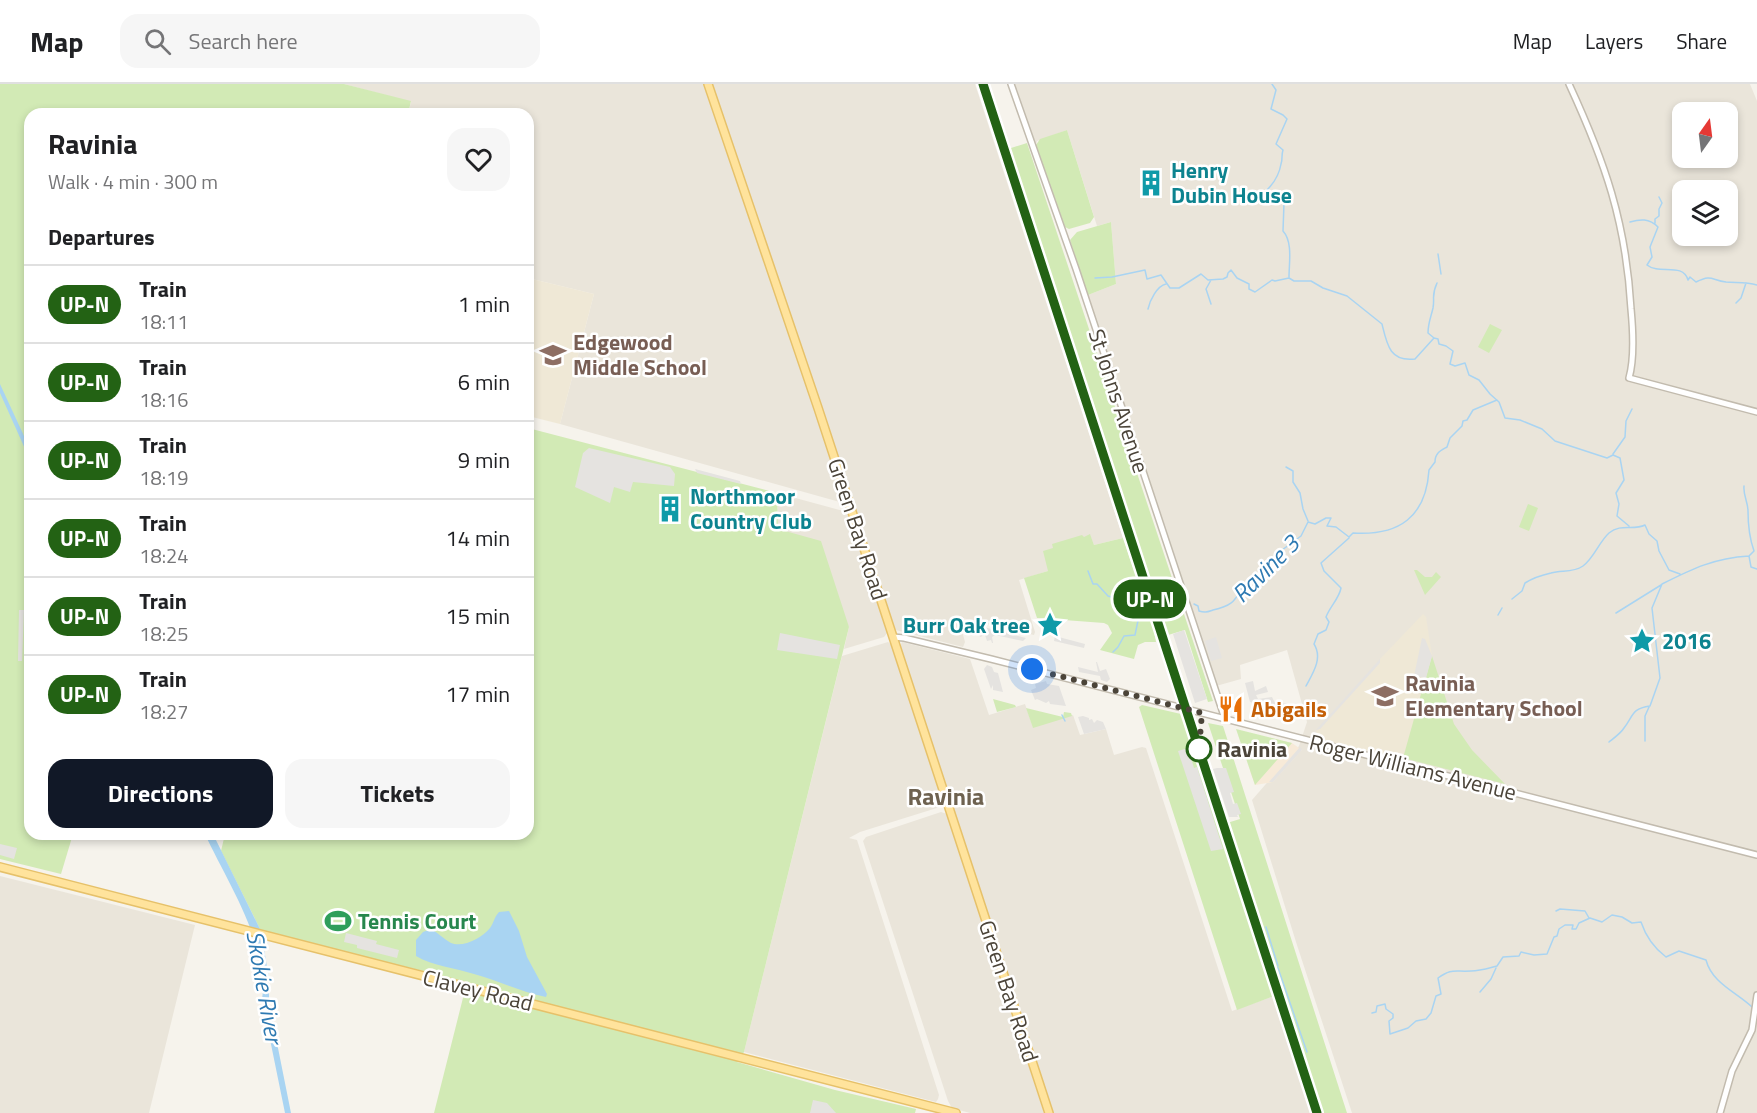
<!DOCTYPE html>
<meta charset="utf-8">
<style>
:root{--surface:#fff;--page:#f6f6f6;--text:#202124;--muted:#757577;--line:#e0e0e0;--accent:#111827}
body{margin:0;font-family:"Titillium Web",sans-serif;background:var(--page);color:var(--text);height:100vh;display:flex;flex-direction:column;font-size:22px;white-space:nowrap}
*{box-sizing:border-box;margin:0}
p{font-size:20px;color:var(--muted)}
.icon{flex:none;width:33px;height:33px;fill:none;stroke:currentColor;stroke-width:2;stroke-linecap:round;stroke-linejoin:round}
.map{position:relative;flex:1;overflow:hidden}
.details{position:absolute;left:24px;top:24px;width:510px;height:732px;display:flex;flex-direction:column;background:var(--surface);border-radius:18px;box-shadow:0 3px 9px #0003}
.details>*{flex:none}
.badge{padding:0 12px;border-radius:20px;font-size:21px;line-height:39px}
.needle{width:39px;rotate:14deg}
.controls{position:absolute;left:1672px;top:18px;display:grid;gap:12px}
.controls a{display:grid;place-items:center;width:66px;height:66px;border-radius:12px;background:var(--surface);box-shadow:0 3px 9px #0003;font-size:30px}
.you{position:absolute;width:30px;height:30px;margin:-15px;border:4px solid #fff;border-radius:50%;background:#1a73e8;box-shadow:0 0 0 9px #1a73e833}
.map>.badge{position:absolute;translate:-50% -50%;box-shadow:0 0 0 3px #fff}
h2{padding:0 24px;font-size:22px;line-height:54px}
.round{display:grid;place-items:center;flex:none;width:63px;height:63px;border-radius:18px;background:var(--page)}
.head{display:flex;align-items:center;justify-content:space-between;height:102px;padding:0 24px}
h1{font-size:28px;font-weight:700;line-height:45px}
.cta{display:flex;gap:12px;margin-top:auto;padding:12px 24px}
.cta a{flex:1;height:69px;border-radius:18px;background:var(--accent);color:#fff;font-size:24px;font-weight:700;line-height:69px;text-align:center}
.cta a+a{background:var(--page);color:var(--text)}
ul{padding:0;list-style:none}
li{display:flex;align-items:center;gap:18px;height:78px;padding:0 24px;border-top:2px solid var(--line)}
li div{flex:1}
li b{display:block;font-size:22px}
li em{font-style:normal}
li .badge{min-width:66px;font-weight:700;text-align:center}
header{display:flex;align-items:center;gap:36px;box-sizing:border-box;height:84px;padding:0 30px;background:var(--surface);border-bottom:2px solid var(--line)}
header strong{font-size:28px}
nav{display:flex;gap:33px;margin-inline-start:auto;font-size:21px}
.search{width:420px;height:54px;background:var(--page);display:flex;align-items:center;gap:15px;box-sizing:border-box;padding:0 21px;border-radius:18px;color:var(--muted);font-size:22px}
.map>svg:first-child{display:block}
</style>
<header>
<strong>Map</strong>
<div class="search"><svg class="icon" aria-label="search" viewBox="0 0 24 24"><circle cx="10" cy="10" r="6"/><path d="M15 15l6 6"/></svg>Search here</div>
<nav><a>Map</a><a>Layers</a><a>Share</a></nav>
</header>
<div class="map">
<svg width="1757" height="1029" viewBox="0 0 1757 1029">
<rect width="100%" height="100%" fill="#f6f3ec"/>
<path fill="#eae5da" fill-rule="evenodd" d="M344,0h631l148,454 -29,7 -4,-10 -42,36 -29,9 16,52 -1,3 -76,-18 7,25 -2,5 -67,-17 -3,-4 -39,-120 -294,-82 34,-130 -66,-16v-164h-120l3,-12z
M1015,0h735l7,17v1012h-405l-56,-171 -44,-142 47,-54 8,-24 -20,-72 -47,15 1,14 -25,7 -128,-391 28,-11 -5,-62 -14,4 -30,-96 -30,11 -1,4zM1683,28h45v46h-45zM1683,106h45v46h-45z
M777,409l70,19 41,120 -4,5 -40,12 5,-22 -71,-97z
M888,558l5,4 50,158 -3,3 -80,25 -11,6 8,2 82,255 -1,4 -2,3 -192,-50 98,-396z
M902,558l68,17 19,56 36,-11 8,23 40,-12 7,20 26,-6 8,26 28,-8 4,1 86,263 42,-15 37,117h-258l-153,-467z
M941,728l6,2 97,299h-74l-18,-5 -4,-7 -85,-260 3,-4z
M0,792l195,49 -46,188h-149z"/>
<path fill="#f7ead8" d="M1271,654l21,5 10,7 -29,32 -18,3 -5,-14z"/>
<path fill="#efe8d6" d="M528,194l66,16 -34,130 -32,-8z
M1423,530l3,3 6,39 -29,105 -85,-22 -2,-9 4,-1 59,-66 1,-4z"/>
<path fill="#d2eab5" d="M0,0h344l67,17 -3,13h-378v720h43l-12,40 -61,-15z
M1067,46l27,87 -4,6 -21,6 -4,-2 -29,-82 4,-6z
M1027,59l186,558 -5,1 -23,-72 -17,5 -160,-486z
M1111,138l5,62 -28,11 -18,-55 7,-8z
M1490,240l12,6 -13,23 -11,-6z
M528,344l249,65 1,36 43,12 28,86 -105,425 -7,10 98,28 81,19 -1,4h-481l33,-131 -206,-51 -40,-80 4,-17h303z
M1528,420l10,4 -9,23 -10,-4z
M1090,450l4,11 29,-7 30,88 3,16h-11l-7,3 -4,14 -34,-9 12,-17 -4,-8 -4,-2 -67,-5 -13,-40 24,-7 -5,-20 10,-3 -1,-4 30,-9 2,2z
M1414,486h3l8,7h7l4,-5 5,5 -16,18z
M1432,572l22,68 18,26 33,34 -102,-26 18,-64 -1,-3h2z
M993,615l22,6 1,2 -19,5z
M1142,621l39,9 93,282 -37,14 -98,-303z
M1026,624l37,9 1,-5 7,1 1,3 -39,12z
M1208,639l15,3 124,387h-26l-94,-290 13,-4z
M1236,645l56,14 -37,42z"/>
<path fill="#e5e3e0" d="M589,364l81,19 5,7 -1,12 -41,-4 -3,10 -16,-5 -4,16 -35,-16 8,-34z
M695,385l45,12 1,3 -44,-11z
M19,526h5l-2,51h-4z
M976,541l50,13 -3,3 -28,-6 -3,2 1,6h-1l-1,-3 -4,1 -2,-6 -5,2z
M1184,546l23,69 -12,4 -22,-69z
M780,549l60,12 -3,14 -60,-9z
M1055,552l30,8 -1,4 -30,-7z
M1216,553l6,21 -11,3 -6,-20z
M1422,554l3,1 7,17 -6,22 -12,-2z
M1380,575v4l-60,66 -4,1z
M1096,578h1l3,9 6,-2 4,10 -3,3 -6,-2 -1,-4 -21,-4 -1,-5 20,5z
M987,581l5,2 2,5 4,1 5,19 -10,-2v-5l-2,4 -7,-20z
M1046,597l1,3 12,2 7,20 -16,-2 -1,-3 -3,2 -9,-4 -2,1 -4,-10 5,-2 -1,-4z
M1253,597l2,10 11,-5 2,6 -12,3 2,4 14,-2 3,6 17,1 2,8h-4v5l-30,-8 1,-4 -11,-3 -5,-19z
M1083,632l6,2v2l3,-1 2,4 3,-3 6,2 3,7 -22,5 -6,-17z
M1300,663l2,3 -29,32h-4z
M1188,664l6,20 3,-1 26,82 -12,2 -33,-100z
M1217,684h9l8,24 -4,1 3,11 4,-1 4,11 -4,1 1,2h-9l-16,-48z
M0,760l17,4 -3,11 -14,-4z
M346,849l31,8 -1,3 23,6 -2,8 -40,-10v-3l-13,-3z
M813,1016l14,3 9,10h-26z"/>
<path fill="#a9d4f2" d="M0,300l30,65v11l-30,-67z
M205,750h8l48,97 8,48v24l22,110h-6l-23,-113c8,-55 -35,-118 -57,-166z
M509,827l10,20 8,26 20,37 -1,3c-25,-5 -47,-16 -72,-23 -19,-6 -41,-8 -58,-18v-16l7,-8 8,-3c7,4 13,10 20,14 12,5 31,-5 39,-15 4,-5 4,-11 9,-16z"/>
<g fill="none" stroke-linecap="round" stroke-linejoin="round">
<path stroke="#a9d4f2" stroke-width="1.5" d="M1272,0l4,6 -5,19 12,6 4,4 -11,25 7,6c-2,6 0,8 -2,14 -2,12 -7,19 -14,26l8,5 9,8 -1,28c10,11 6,32 6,46
M1630,138c10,-3 19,-4 28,5l-8,20 2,10 -5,8c12,10 36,-3 41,15l2,-3 6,5c16,-8 15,-2 30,0 10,1 20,0 31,3
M1655,139v-4l4,-3v-7l3,-6 -3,-6
M1438,170l3,20
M1095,194l17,-1 33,-7 2,9 14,-4 9,13h9l22,-14 7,6 15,-1 4,-2 1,-4 3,-3 6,8 12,6v5l6,3 17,-12 3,1 14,-3 5,3h17l12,7 24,8 35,28c5,21 8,38 33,35l19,-21 4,1 1,5 7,2 7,5 -3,13 5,2 10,-3 4,12 10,5 11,14 9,8 6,16 15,2 22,9 13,12 52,17 6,-3 7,3 4,22 -8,13 3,11 -2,12 12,10
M1736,219l5,-5 5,-15
M1211,220l-5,-15 5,-9
M1148,225c2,-9 9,-23 18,-25
M1434,254l-6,-5c0,-10 3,-16 5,-25 2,-11 -2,-12 4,-25
M1613,370l12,-17 1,-16 6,-12
M1286,383l7,4v11l7,11 3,16 5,12
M1744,402c-1,9 4,16 4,25 0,14 1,26 6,40l-5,5
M1088,487l5,13h4l11,12 13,4 4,7 15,4
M1512,515l10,-8 3,-8c8,-5 17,-8 26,-10 11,-3 22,0 32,-7 11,-8 16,-24 26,-33 12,-10 24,-2 36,-8l4,9 8,7 2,10 10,19 11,4
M1194,520l4,2 1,5c6,2 8,1 14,-1 26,-6 21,-13 35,-30h7l23,-27 23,-17 7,-14 7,2 11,-6h5l-4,8 9,1 13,10 4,-4c46,3 73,-16 76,-63l6,-8c0,-9 5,-11 12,-15l3,-9 12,-12 1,-5 4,-1 6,-10 24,-10
M1157,523h7
M1616,529l45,-28
M1498,531l4,-7
M1113,568l5,-5 6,-11 11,-1 5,-24 3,-1
M1306,602c7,-13 17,-28 8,-42l4,-10 8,-4 3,-8 -3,-5c4,-11 13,-18 15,-29l-17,-17 -3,-8 28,-25
M1062,631l3,6
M1645,657v-25l4,-9
M1609,658c5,-4 12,-9 15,-14 10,-13 7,-19 26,-22l10,-28 -8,-70 10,-24c30,-15 52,-26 87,-28l2,11 6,2
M1556,827l4,-2 25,2 4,7
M1266,843l12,39
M1277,884h1l29,84
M1480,908l11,-13 5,-11
M1372,929l4,-1 1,-6 8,-2 1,5 7,5v4l-4,3 1,13 18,-6 8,-7 10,-2 5,-6 5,-17 5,-2 -3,-16c14,-10 16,-6 33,-7 9,0 18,-3 26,-5l6,-9 16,-1 2,-4 13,3 13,-1 7,-17 3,-1 2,-7 6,-4h8l-1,4h4l3,-6 11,-5 12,4 10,-7 10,2 10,6 9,-1c5,15 13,26 25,35l13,-6 27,9c6,23 30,32 46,47"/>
<g stroke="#c2bbae" stroke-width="8">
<path id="minor" d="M1011,0l65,185 149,450
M1569,0c36,78 57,138 62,225 2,21 4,48 -2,69l128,34
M893,553l11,1 87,21 766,196
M1720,1029l12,-42 20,-41 5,-35"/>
</g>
<g stroke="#e6c16a" stroke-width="10">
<path id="major" d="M708,0l110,324 231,705
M0,783l956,246"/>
</g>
<use href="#minor" stroke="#fff" stroke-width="5"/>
<use href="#major" stroke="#ffe39c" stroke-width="7"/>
<g stroke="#9a9a9a" stroke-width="4">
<path id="rail" d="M980,0l334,1029"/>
</g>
<use href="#rail" stroke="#fff" stroke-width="1.5" stroke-dasharray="4.5" stroke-linecap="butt"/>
</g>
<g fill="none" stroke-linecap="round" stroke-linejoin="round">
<g stroke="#fff" stroke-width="14">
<path id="line" d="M983,0l334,1029"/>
</g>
<use href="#line" stroke="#236214" stroke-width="9"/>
<path stroke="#4b4439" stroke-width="6" stroke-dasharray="0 10.8" d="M1032,585l170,44 -3,36"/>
</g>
<defs>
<g id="building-bare" transform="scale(2.07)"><path d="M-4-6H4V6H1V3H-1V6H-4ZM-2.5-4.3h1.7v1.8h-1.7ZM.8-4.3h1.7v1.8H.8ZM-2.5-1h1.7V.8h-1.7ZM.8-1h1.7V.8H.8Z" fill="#0f9aa8" stroke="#fff" stroke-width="2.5" paint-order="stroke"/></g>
<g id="school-bare" transform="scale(2.07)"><path d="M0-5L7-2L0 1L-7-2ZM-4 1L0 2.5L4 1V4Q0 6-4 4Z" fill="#8d6e63" stroke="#fff" stroke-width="2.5" paint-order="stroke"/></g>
<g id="sight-bare" transform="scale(2.07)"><path d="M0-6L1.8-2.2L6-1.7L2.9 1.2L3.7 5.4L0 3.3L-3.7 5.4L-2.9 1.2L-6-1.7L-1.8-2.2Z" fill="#0f9aa8" stroke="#fff" stroke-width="2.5" paint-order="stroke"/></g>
<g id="restaurant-bare" transform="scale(2.07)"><path d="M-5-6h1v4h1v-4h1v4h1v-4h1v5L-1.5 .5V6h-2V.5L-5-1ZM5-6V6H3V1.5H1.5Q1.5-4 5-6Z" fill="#e8710a" stroke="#fff" stroke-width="2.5" paint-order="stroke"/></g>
<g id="stadium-bare" transform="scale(2.07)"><path d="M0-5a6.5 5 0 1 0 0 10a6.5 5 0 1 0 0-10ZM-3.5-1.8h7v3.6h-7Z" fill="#2e9e5b" stroke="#fff" stroke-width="2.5" paint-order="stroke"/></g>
</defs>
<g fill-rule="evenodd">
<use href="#building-bare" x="1151" y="99"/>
<use href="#school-bare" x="553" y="271"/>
<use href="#building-bare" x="670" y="425"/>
<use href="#sight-bare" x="1050" y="541"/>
<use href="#sight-bare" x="1642" y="557"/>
<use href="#school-bare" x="1385" y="612"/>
<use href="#restaurant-bare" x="1231" y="625"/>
<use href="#stadium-bare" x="338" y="837"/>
</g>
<circle fill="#fff" stroke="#236214" stroke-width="3" cx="1199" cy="665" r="12"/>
<g text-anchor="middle" stroke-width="5" stroke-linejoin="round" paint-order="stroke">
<g font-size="22" font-weight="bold" fill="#0d838f" stroke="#fff" text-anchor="start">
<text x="1171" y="94">Henry<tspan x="1171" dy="25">Dubin House</tspan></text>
<text x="690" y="420">Northmoor<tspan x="690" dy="25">Country Club</tspan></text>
<text x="1030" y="549" text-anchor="end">Burr Oak tree</text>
<text x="1662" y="565">2016</text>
</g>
<g font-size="22" font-weight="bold" fill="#785e54" stroke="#fff" text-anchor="start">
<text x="573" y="266">Edgewood<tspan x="573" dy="25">Middle School</tspan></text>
<text x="1405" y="607">Ravinia<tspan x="1405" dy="25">Elementary School</tspan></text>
</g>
<g font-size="22" fill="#4b4439" stroke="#fff">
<text transform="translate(1119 317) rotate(72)" y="8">St Johns Avenue</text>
<text transform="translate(858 445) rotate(72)" y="8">Green Bay Road</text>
<text transform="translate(1413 683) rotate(14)" y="8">Roger Williams Avenue</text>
<text transform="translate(478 906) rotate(14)" y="8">Clavey Road</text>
<text transform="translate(1009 907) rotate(72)" y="8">Green Bay Road</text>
</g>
<g font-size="22" font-weight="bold" fill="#c56008" stroke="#fff" text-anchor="start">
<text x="1251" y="633">Abigails</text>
</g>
<g font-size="22" font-weight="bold" fill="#4b4439" stroke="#fff" text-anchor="start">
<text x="1217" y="673">Ravinia</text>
</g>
<g font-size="22" font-weight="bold" fill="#27864d" stroke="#fff" text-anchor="start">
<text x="358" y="845">Tennis Court</text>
</g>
<g font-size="24" font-style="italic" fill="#2e7ab2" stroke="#fff">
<text transform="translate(1266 485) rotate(-45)" y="8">Ravine 3</text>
<text transform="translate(264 903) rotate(80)" y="8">Skokie River</text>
</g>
<g font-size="24" font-weight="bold" fill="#6e6250" stroke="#fff">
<text x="946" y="721">Ravinia</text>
</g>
</g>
</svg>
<div class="controls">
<a><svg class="needle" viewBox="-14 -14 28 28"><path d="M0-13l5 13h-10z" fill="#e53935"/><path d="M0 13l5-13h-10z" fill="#757577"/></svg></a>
<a><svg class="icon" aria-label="layers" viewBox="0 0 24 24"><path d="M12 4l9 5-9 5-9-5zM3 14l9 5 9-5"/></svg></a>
</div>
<div class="you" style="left:1032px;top:585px"></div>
<b class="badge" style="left:1150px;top:515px;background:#236214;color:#fff">UP-N</b>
<section class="details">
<div class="head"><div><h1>Ravinia</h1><p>Walk · 4 min · 300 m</p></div><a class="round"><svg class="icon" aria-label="heart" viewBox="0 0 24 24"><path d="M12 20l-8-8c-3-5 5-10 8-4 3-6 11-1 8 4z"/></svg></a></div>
<h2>Departures</h2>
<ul>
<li><span class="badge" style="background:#236214;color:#fff">UP-N</span><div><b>Train</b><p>18:11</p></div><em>1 min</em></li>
<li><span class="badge" style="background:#236214;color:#fff">UP-N</span><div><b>Train</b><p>18:16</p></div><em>6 min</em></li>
<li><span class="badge" style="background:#236214;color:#fff">UP-N</span><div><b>Train</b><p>18:19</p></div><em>9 min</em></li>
<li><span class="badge" style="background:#236214;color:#fff">UP-N</span><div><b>Train</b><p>18:24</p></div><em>14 min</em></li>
<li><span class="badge" style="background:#236214;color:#fff">UP-N</span><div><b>Train</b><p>18:25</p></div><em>15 min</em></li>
<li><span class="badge" style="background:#236214;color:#fff">UP-N</span><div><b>Train</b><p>18:27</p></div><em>17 min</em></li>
</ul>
<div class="cta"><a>Directions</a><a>Tickets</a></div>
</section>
</div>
